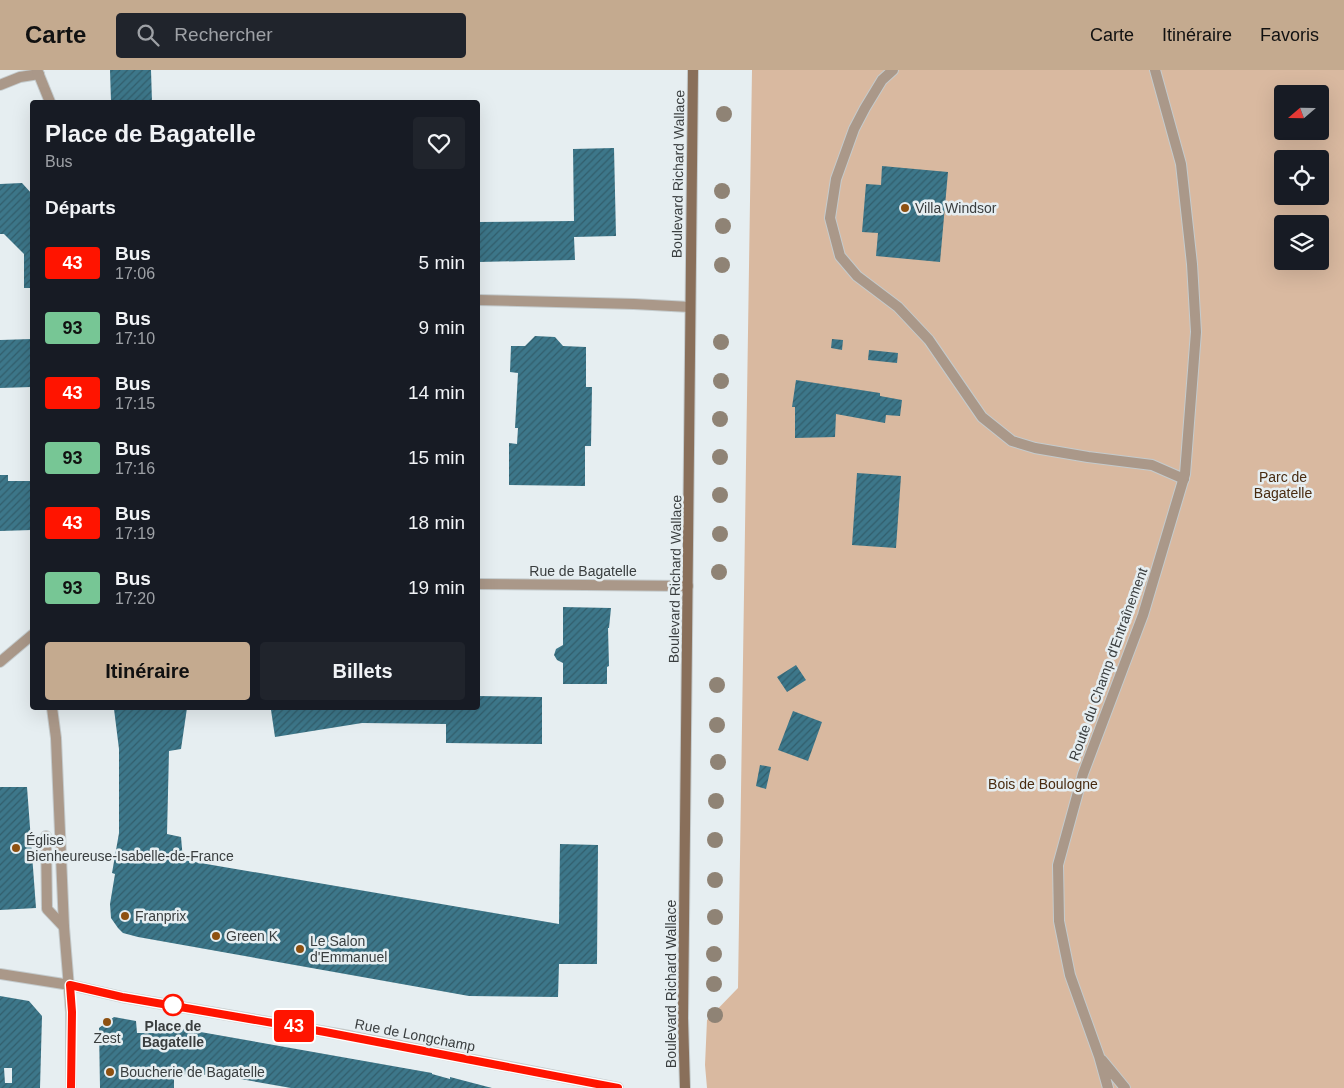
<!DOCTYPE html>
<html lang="fr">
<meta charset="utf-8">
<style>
:root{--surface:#171b24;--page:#20242c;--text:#f1f3f6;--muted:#9ea1a6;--accent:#c4aa8f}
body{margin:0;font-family:Helvetica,sans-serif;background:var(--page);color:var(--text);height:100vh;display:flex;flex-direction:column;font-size:19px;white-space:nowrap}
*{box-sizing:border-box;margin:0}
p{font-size:16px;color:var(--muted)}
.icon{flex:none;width:28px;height:28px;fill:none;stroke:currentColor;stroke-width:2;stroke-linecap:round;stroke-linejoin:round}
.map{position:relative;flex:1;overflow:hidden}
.sheet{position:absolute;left:30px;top:30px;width:450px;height:610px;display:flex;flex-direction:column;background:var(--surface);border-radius:5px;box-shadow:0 5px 20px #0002}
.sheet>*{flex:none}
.badge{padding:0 10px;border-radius:4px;font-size:18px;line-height:32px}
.needle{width:32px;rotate:250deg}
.tools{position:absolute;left:1274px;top:15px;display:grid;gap:10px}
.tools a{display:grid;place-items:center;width:55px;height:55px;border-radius:5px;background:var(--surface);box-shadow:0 5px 20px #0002;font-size:25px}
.map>.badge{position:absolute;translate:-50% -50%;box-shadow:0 0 0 2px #fff}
h2{padding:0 15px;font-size:19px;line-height:45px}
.round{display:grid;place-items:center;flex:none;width:52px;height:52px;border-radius:5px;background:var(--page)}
.overview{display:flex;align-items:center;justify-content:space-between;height:85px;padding:0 15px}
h1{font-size:24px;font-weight:700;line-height:38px}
.primary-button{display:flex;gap:10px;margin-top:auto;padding:10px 15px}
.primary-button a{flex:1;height:58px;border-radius:5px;background:var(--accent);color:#111;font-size:20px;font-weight:700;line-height:58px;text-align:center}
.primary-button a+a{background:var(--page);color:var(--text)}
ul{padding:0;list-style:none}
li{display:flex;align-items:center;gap:15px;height:65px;padding:0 15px}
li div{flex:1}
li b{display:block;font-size:19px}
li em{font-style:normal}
li .badge{min-width:55px;font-weight:700;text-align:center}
header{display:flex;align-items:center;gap:30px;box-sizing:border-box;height:70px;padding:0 25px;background:var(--accent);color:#111}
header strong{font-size:24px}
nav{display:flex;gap:28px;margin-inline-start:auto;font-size:18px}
.search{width:350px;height:45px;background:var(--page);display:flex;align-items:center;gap:12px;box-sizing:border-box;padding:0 18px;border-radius:5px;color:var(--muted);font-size:19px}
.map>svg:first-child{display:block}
</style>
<header>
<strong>Carte</strong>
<div class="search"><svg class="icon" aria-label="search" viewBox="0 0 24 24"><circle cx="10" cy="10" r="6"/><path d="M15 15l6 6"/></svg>Rechercher</div>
<nav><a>Carte</a><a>Itinéraire</a><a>Favoris</a></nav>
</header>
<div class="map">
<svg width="1344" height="1018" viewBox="0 0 1344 1018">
<defs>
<pattern id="building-hatch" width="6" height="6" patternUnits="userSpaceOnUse" patternTransform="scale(1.25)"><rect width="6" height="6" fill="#3d778a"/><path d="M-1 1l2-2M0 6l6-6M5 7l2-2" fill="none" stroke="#325e6c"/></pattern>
</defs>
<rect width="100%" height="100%" fill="#e6eef1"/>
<path fill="#d9b9a0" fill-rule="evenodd" d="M752,0h592v1018h-637l-2,-23 2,-45 31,-32zM1282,24h38v37h-38zM1282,89h38v37h-38zM1282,154h38v37h-38z"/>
<path fill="url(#building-hatch)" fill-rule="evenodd" d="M110,0h41l1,32h-41z
M614,78l2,88 -42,1 1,23 -97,2v-40l96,-1 -1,-72z
M882,96l66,6 -8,90 -64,-6 2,-23 -16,-1 4,-48 15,1z
M22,113l10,11v94h-8v-34l-20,-20h-4v-50z
M535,266l20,1 8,9 23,1v40h6l-1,59h-6v40l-76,-1v-42l8,1 1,-16h-3l3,-55 -8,-1 1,-26h14z
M32,269v48l-32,1v-48z
M832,269l11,1 -1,10 -11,-2z
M869,280l29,3 -1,10 -29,-3z
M796,310l84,13v3l22,4 -2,16 -14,-1 -1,8 -49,-9 -1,23 -40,1v-31h-3z
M857,403l44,3 -5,72 -44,-3z
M0,405h8v6h24v49l-32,1z
M563,537l48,1 -2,20h-1l1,38 -2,1v17h-44v-21l-6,-3 -3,-5 2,-6 7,-4z
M796,595l10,15 -19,12 -10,-15z
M478,626l64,1v47l-96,-1v-19l-84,-1 -87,14 -4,-27h-2l-1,-2h210z
M117,638h70l-6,41 -12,2 -2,83 14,3 2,23 376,64 1,-80 38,1 -1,119h-38l-1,33 -89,-1 -331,-59 -15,-4 -5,-5 -7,-10 -1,-14 5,-30 -3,-1 7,-40v-84l-5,-40z
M793,641l29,11 -14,39 -30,-11z
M760,695l11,2 -5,22 -10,-3z
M0,717h27l9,121 -36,2z
M0,926l29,5 13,15 -2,72h-40zM4,998h8v15h-7z
M114,947l22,4 1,12h35v-6l260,46v1l18,5v-2l42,11h-201l-73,-13 -44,-1v14h-74l-1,-60z"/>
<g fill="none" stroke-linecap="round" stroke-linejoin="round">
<g stroke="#c4cbcd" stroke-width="12">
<path id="lane" d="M893,0l-11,10 -17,28 -11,21 -18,50 -6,39 10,38 17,20 41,31 31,33 53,77 30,24 23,7 53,9 64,8 32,14
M0,15l20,-8 19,-3
M46,766l1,73 17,18"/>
</g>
<g stroke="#c4cbcd" stroke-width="12">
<path id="street" d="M37,0l13,32
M478,230l156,4 56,3
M478,514l210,2
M0,592l32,-27
M52,638l4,30 8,189 7,85v76
M0,904l70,11 52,12 222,38 274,53
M1102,990l23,28
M1108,1018l-9,-32 -29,-81 -11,-54 -1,-56 25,-91 60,-159 42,-141 11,-142 -4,-68 -11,-100 -26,-94"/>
</g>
<g stroke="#c4cbcd" stroke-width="12">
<path id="secondary" d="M685,1018l-2,-70 10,-948"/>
</g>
<use href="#lane" stroke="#aa9889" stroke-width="10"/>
<use href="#street" stroke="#aa9889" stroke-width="10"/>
<use href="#secondary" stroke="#896f5a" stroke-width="10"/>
</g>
<g fill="#8f8375">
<circle cx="724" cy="44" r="8"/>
<circle cx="722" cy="121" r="8"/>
<circle cx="723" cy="156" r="8"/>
<circle cx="722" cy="195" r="8"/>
<circle cx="721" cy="272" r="8"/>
<circle cx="721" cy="311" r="8"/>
<circle cx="720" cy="349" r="8"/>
<circle cx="720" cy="387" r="8"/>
<circle cx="720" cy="425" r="8"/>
<circle cx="720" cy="464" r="8"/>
<circle cx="719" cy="502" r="8"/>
<circle cx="717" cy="615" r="8"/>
<circle cx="717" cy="655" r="8"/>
<circle cx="718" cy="692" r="8"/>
<circle cx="716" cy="731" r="8"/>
<circle cx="715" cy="770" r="8"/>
<circle cx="715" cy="810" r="8"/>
<circle cx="715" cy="847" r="8"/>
<circle cx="714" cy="884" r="8"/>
<circle cx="714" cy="914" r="8"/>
<circle cx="715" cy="945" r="8"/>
</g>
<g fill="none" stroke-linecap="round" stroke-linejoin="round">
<g stroke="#fff" stroke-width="11">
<path id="line" d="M71,1018l1,-76 -2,-27 52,12 203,35 293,56"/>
</g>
<use href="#line" stroke="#ff1400" stroke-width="8"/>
</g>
<g fill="#8e5111" stroke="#e6eef1" stroke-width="2">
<circle cx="905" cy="138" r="5"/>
<circle cx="16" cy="778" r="5"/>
<circle cx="125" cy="846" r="5"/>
<circle cx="216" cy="866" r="5"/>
<circle cx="300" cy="879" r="5"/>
<circle cx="107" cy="952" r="5"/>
<circle cx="110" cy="1002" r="5"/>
</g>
<circle fill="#fff" stroke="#ff1400" stroke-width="2.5" cx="173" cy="935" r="10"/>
<g text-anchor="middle" stroke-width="5" stroke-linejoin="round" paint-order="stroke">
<g font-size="14" fill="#3a3e3f" stroke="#e6eef1">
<text transform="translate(678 104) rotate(-89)" y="5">Boulevard Richard Wallace</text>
<text x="583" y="506">Rue de Bagatelle</text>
<text transform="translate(675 509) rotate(-89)" y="5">Boulevard Richard Wallace</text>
<text transform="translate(1108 594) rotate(-70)" y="5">Route du Champ d'Entraînement</text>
<text transform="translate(671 914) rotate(-90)" y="5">Boulevard Richard Wallace</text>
<text transform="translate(415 965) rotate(11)" y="5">Rue de Longchamp</text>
</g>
<g font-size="14" fill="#3a3e3f" stroke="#e6eef1" text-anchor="start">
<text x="915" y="143">Villa Windsor</text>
<text x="26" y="775">Église<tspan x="26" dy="16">Bienheureuse-Isabelle-de-France</tspan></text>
<text x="135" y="851">Franprix</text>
<text x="226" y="871">Green K</text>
<text x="310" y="876">Le Salon<tspan x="310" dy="16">d'Emmanuel</tspan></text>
<text x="107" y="973" text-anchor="middle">Zest</text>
<text x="120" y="1007">Boucherie de Bagatelle</text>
</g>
<g font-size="14" fill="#482b10" stroke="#e6eef1">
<text x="1283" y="412">Parc de<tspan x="1283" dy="16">Bagatelle</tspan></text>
<text x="1043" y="719">Bois de Boulogne</text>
</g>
<g font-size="14" font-weight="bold" fill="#3a3e3f" stroke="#e6eef1">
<text x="173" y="961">Place de<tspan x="173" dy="16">Bagatelle</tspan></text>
</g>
</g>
</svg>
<div class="tools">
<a><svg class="needle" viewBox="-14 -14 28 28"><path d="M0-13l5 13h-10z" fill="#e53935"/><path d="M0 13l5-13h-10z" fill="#9ea1a6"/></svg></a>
<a><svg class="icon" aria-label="locate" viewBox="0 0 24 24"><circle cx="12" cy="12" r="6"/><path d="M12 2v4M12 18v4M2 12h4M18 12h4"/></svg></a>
<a><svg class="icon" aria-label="layers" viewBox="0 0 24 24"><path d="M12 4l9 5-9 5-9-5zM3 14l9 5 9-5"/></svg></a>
</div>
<b class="badge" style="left:294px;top:956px;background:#ff1400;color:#fff">43</b>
<section class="sheet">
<div class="overview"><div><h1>Place de Bagatelle</h1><p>Bus</p></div><a class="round"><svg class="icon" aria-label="heart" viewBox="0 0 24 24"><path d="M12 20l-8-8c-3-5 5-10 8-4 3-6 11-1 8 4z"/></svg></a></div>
<h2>Départs</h2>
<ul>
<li><span class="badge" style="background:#ff1400;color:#fff">43</span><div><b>Bus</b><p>17:06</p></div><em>5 min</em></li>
<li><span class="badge" style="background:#77c695;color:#111">93</span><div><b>Bus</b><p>17:10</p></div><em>9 min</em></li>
<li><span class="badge" style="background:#ff1400;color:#fff">43</span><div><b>Bus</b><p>17:15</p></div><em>14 min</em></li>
<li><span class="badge" style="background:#77c695;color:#111">93</span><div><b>Bus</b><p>17:16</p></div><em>15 min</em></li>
<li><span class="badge" style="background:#ff1400;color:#fff">43</span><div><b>Bus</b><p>17:19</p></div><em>18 min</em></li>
<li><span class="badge" style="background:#77c695;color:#111">93</span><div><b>Bus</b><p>17:20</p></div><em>19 min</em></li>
</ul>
<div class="primary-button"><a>Itinéraire</a><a>Billets</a></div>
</section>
</div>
